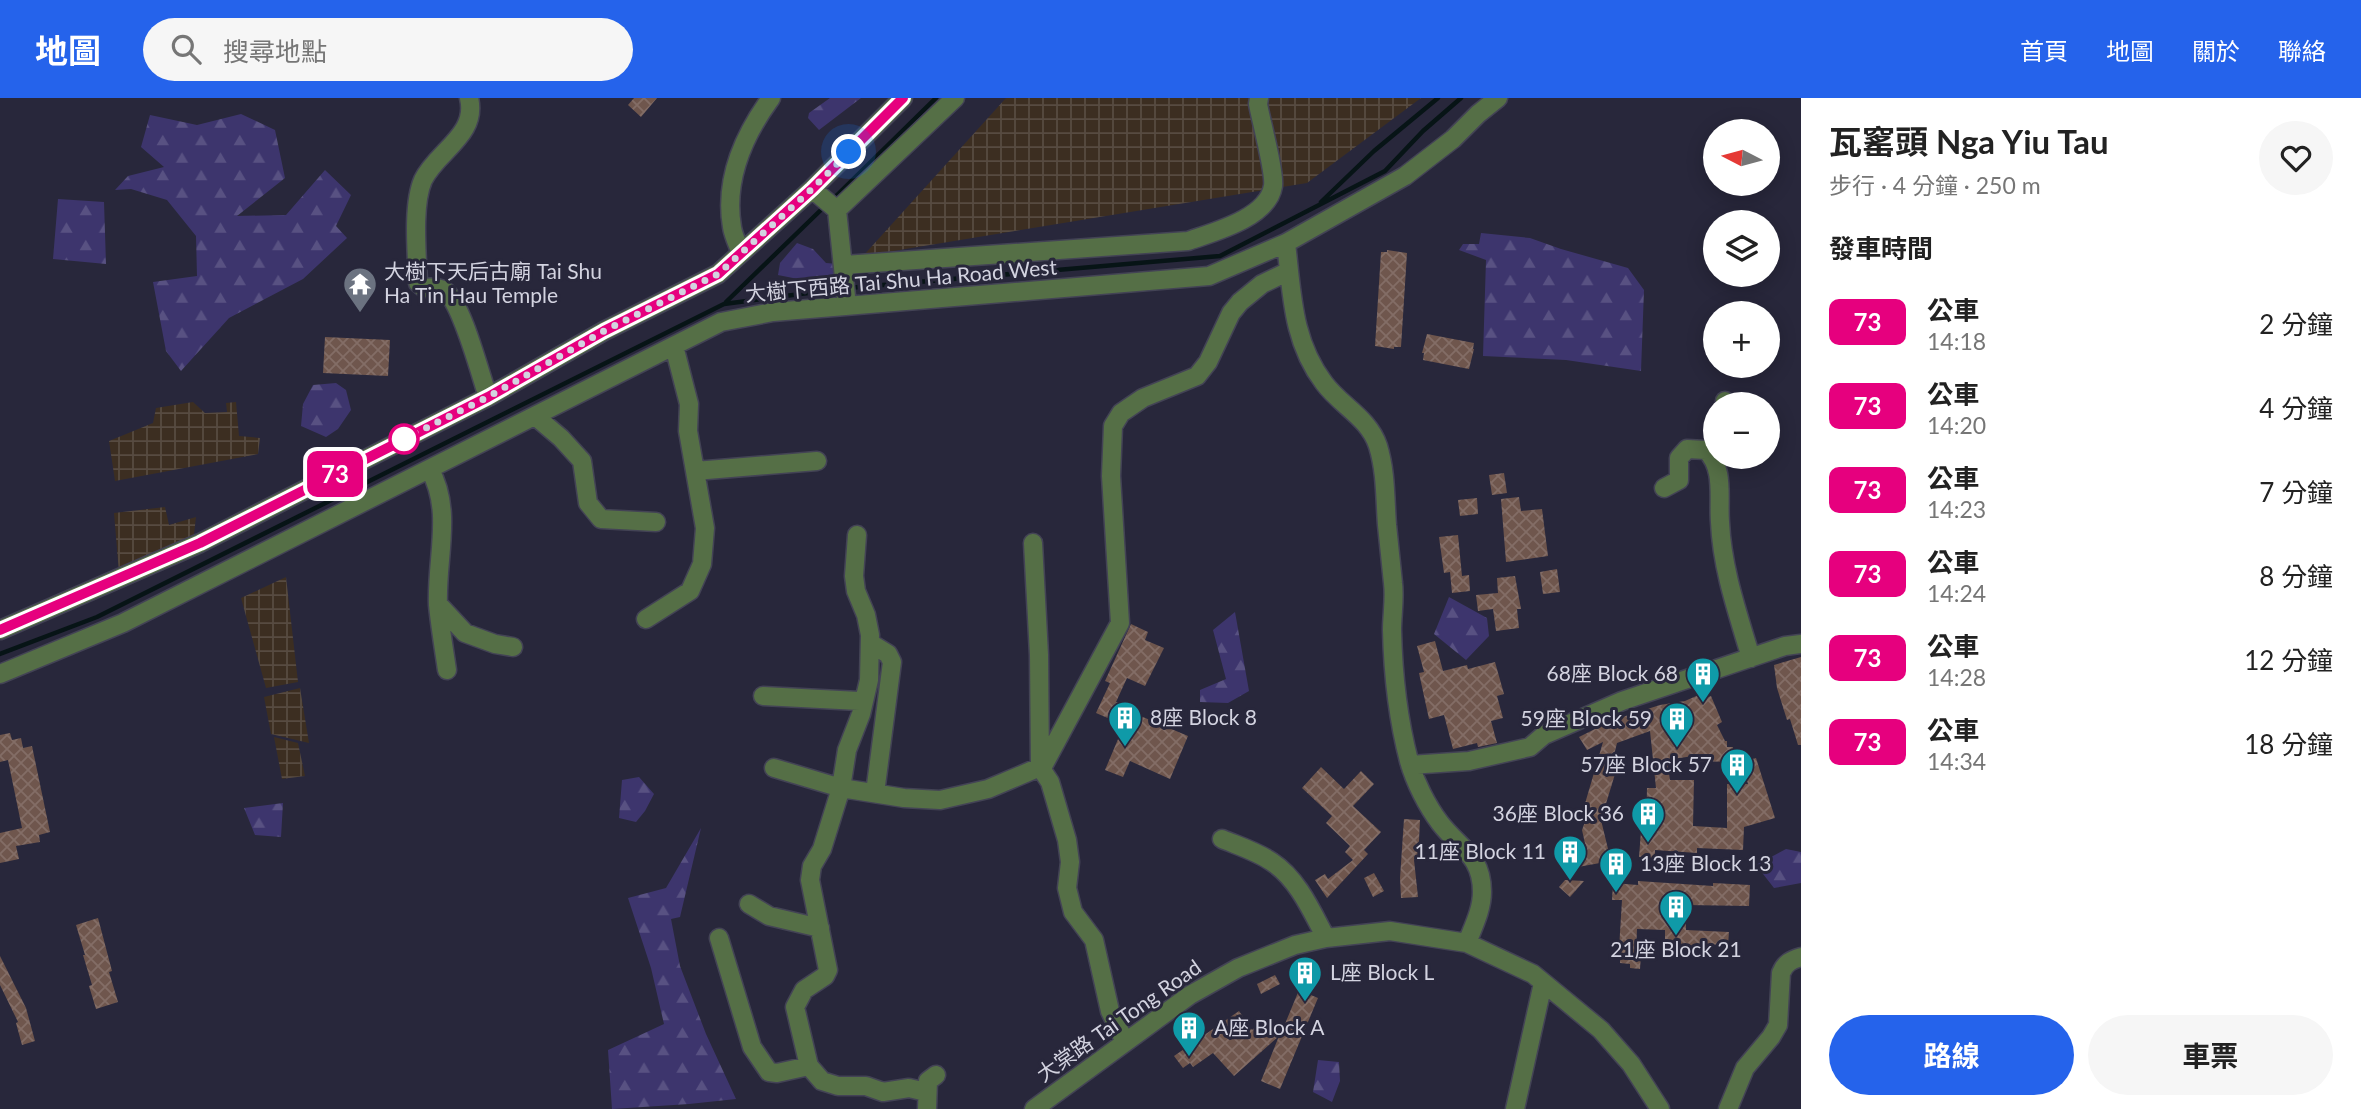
<!DOCTYPE html>
<html lang="zh-TW">
<meta charset="utf-8">
<style>
:root{--surface:#fff;--page:#f6f6f6;--text:#222;--muted:#767676;--accent:#2563eb}
body{margin:0;font-family:Lato,"Noto Sans TC",sans-serif;background:var(--page);color:var(--text);height:100vh;display:flex;flex-direction:column;font-size:26px;white-space:nowrap}
*{box-sizing:border-box;margin:0}
p{font-size:23px;color:var(--muted)}
.icon{flex:none;width:38px;height:38px;fill:none;stroke:currentColor;stroke-width:2;stroke-linecap:round;stroke-linejoin:round}
.map{position:relative;flex:1;overflow:hidden}
.side{display:flex;flex-direction:column;background:var(--surface);width:560px}
.side>*{flex:none}
.badge{padding:0 14px;border-radius:10px;font-size:24px;line-height:46px}
.needle{width:46px;rotate:276deg}
.tools{position:absolute;left:1703px;top:21px;display:grid;gap:14px}
.tools a{display:grid;place-items:center;width:77px;height:77px;border-radius:50%;background:var(--surface);box-shadow:0 4px 18px #0003;font-size:35px}
.you{position:absolute;width:35px;height:35px;margin:-18px;border:5px solid #fff;border-radius:50%;background:#1a73e8;box-shadow:0 0 0 10px #1a73e833}
.map>.badge{position:absolute;translate:-50% -50%;box-shadow:0 0 0 4px #fff}
h2{padding:0 28px;font-size:26px;line-height:63px}
.round{display:grid;place-items:center;flex:none;width:74px;height:74px;border-radius:37px;background:var(--page)}
.summary{display:flex;align-items:center;justify-content:space-between;height:119px;padding:0 28px}
h1{font-size:33px;font-weight:700;line-height:52px}
.primary-button{display:flex;gap:14px;margin-top:auto;padding:14px 28px}
.primary-button a{flex:1;height:80px;border-radius:42px;background:var(--accent);color:#fff;font-size:28px;font-weight:700;line-height:80px;text-align:center}
.primary-button a+a{background:var(--page);color:var(--text)}
ul{padding:0;list-style:none}
li{display:flex;align-items:center;gap:21px;height:84px;padding:0 28px}
li div{flex:1}
li b{display:block;font-size:26px}
li em{font-style:normal}
li .badge{min-width:77px;font-weight:700;text-align:center}
header{display:flex;align-items:center;gap:42px;box-sizing:border-box;height:98px;padding:0 35px;background:var(--accent);color:#fff}
header strong{font-size:33px}
nav{display:flex;gap:38px;margin-inline-start:auto;font-size:24px}
.search{width:490px;height:63px;background:var(--page);display:flex;align-items:center;gap:18px;box-sizing:border-box;padding:0 24px;border-radius:38px;color:var(--muted);font-size:26px}
main{display:flex;flex:1;min-height:0}
.map>svg:first-child{display:block}
</style>
<header>
<strong>地圖</strong>
<div class="search"><svg class="icon" aria-label="search" viewBox="0 0 24 24"><circle cx="10" cy="10" r="6"/><path d="M15 15l6 6"/></svg>搜尋地點</div>
<nav><a>首頁</a><a>地圖</a><a>關於</a><a>聯絡</a></nav>
</header>
<main>
<div class="map">
<svg width="1801" height="1011" viewBox="0 0 1801 1011">
<defs>
<pattern id="industrial-grid" width="8" height="8" patternUnits="userSpaceOnUse" patternTransform="scale(1.75)"><rect width="8" height="8" fill="#3c2e21"/><path d="M0 4h8M4 0v8" fill="none" stroke="#574b41"/></pattern>
<pattern id="forest-firs" width="22" height="20" patternUnits="userSpaceOnUse" patternTransform="scale(1.75)"><rect width="22" height="20" fill="#3d356d"/><path d="M5 1l3.5 6h-7zM16 11l3.5 6h-7z" fill="#585182"/></pattern>
<pattern id="building-cross-hatch" width="8" height="8" patternUnits="userSpaceOnUse" patternTransform="scale(1.75)"><rect width="8" height="8" fill="#6f564d"/><path d="M0 0l8 8M0 8l8-8" fill="none" stroke="#836d66"/></pattern>
</defs>
<rect width="100%" height="100%" fill="#28273b"/>
<path fill="url(#industrial-grid)" d="M1006,0h415l-114,85 -444,73z
M193,304l12,11 22,-1 -1,-9 10,-1 3,34 21,2 -2,16 -143,27 -6,-40 44,-18 3,-15z
M165,409l4,18 27,-8 -3,26 -74,30 -5,-60z
M286,479l12,105 -32,6 -25,-90z
M300,590l9,55 -38,-9 -7,-37z
M274,639l24,6 7,33 -23,3z"/>
<path fill="url(#forest-firs)" d="M830,0h31l-42,32 -11,-12 1,-5z
M241,16l34,16 10,48 -48,38 49,-1 39,-45 26,25 -15,31 11,12 -44,41 -74,39 -48,53 -15,-20 -13,-69 44,-6 -1,-40 -29,-36 -36,-11 -16,1 13,-14 36,-9 -23,-20 9,-32 47,10z
M58,101l46,3 2,62 -53,-5z
M1481,135l49,5 31,11 67,19 16,22 -3,81 -75,-11 -83,-4 3,-96 -27,-10 4,-6h16z
M797,145l16,6 13,14 12,1 1,15 -26,3 -35,-7 2,-12z
M336,285l10,7 5,20 -13,19 -12,8 -25,-11 2,-22 10,-19z
M1449,499l38,21 2,18 -23,24 -32,-26z
M1235,514l14,79 -21,12 -28,-1v-12l26,-11 -13,-49z
M639,679l15,17 -9,17 -9,11 -17,-4 3,-38z
M283,705l-2,34 -26,-2 -11,-27z
M701,730l-21,89 -9,2 9,47 26,68 30,65 -47,5 -77,5 -4,-59 56,-26 -13,-56 -23,-70 38,-10z
M1786,751l15,3v31l-27,5 -18,-23z
M1318,962l21,2 1,19 -8,21 -19,-10z"/>
<g fill="none" stroke-linecap="round" stroke-linejoin="round">
<path stroke="#071416" stroke-width="4.5" d="M832,102l104,-102
M1321,104l53,-51 64,-53
M848,190l372,-32 165,-85 38,-40 38,-33
M726,204l99,-96
M0,556l97,-37 627,-313 115,-15"/>
</g>
<path fill="url(#building-cross-hatch)" d="M634,0h23l-16,19 -13,-12z
M1387,152l20,3 -6,94h-7v2l-19,-3 6,-94h6z
M1427,236l47,9 -1,6h1l-5,20 -46,-9 1,-7h-2z
M325,239l65,3 -2,36 -65,-3z
M1504,375l3,20 -15,2 -3,-20z
M1519,399l2,14 21,-2 6,47 -42,6 -5,-63z
M1477,400l1,16 -18,2 -2,-16z
M1458,437l4,41 7,-1 1,16 -18,2 -2,-21 -6,1 -5,-36z
M1557,471l3,23 -17,2 -3,-22z
M1515,478l6,33h-4l2,19 -23,3 -3,-22 -15,2 -2,-16 22,-2 -1,-15z
M1131,526l17,8 -3,8 19,8 -19,38 -18,-8 -11,24 5,2 -2,3 69,29 -18,43 -40,-18 -7,16 -18,-7 19,-45 -28,-12 14,-30 -5,-2z
M1435,543l8,30 24,-6 1,4 27,-7 9,32 -7,2 6,22 -12,3 6,22 -19,4 -1,-4 -24,6 -9,-34 -15,4 -10,-46 5,-1 -7,-26z
M1801,559v88h-3l-8,-26 -3,1 -10,-32 -3,-23z
M1703,595l2,5 6,-2 11,26 -5,3 8,16h2v6h6l-1,15 -39,-1v-5l-26,4 3,20h24l-1,46 34,2v-44h21l-7,-22 15,-4 19,60 -31,9 -1,23 -46,-2v5l-42,-3v8l-16,-1 2,-26h5l1,-43h9l-6,-57 -33,12 -4,16 6,2 -18,59 8,33 -9,10 -33,6 19,-21 -4,-18 4,-11 -2,-12 19,-65 -16,8 -8,-13 34,-17 47,-15 25,-4z
M10,635l2,7 9,-2 2,10 9,-2 18,86 -11,3 1,7 -24,4 3,13 -19,4v-30l22,-5 -14,-68 -8,2v-27z
M1321,669l23,22 17,-18 13,13 -21,22 28,26 -17,18 4,4 -41,44 -12,-18 10,-6 3,5 25,-19 -8,-8 5,-6 -24,-23 6,-7 -30,-28z
M1404,721l16,1 -2,41 -4,-1 4,37 -17,1 -1,-20z
M1374,775l10,18 -11,6 -9,-19z
M1565,782l19,1 -14,16 -11,-10z
M1638,783l75,5v-3l37,2 -1,21 -63,-1v25l43,2 -1,13 -30,-1v5l-33,-1v-18l-28,-1 -1,26h5l-1,14 -10,-1v-4l-10,-1 1,-14h-2l3,-49h-10l1,-17 25,2z
M98,820l14,53 -3,1 9,30 -22,7 -7,-23 3,-1 -9,-30h2l-9,-30z
M0,858l26,52 9,33 -13,4 -6,-22 2,-1 -18,-37z
M1275,877l5,9 -19,10 -4,-10z
M1299,892l19,8 -38,91 -19,-8 18,-45 -45,40 -21,-23 -20,14 -3,-4 -7,5 -9,-12 65,-45 13,19 12,-11 16,17z"/>
<g fill="none" stroke-linecap="round" stroke-linejoin="round">
<g stroke="#434355" stroke-width="21">
<path id="minor" d="M469,0c9,37 -32,53 -46,82 -11,25 -6,75 -5,103l6,5c8,-1 14,-1 21,3 17,12 35,83 43,106
M812,91l25,21 10,96
M837,112l118,-112
M1286,145c6,50 6,98 38,140 17,23 45,35 54,63 8,26 7,53 9,79 2,19 4,39 6,58 2,15 -1,32 -1,47 1,44 6,89 17,131 6,21 18,45 31,62 19,25 42,32 42,69 0,18 -9,35 -15,51
M741,155c-3,-8 -8,-18 -9,-26 -8,-47 12,-92 39,-129
M844,167l344,-24c26,-9 80,-23 85,-55 2,-14 -12,-65 -15,-82l1,-6
M1725,306v-3
M535,318l26,22 21,23 6,42 13,16 55,3
M430,372c23,41 6,89 8,135 2,21 6,44 9,65
M695,373l122,-10
M1664,390l15,-8v-22l8,-9 19,1c19,19 12,47 14,72 2,47 18,92 31,136
M857,437l-3,41 2,15 10,24 4,20 -1,45 -8,34 -14,36 -6,38 -19,61 -10,17 -2,14 18,90 -3,6 -21,14 -9,17 14,59 13,15 16,5h28l17,6 26,-4 17,4
M1033,445l6,112 1,112 10,15 17,58 3,22 -3,26 6,24 21,28 16,71 15,31
M438,506l27,29 30,11 18,3
M646,521l44,-28 12,-27 3,-36 -17,-97 1,-27 -15,-58
M0,532l200,-87 288,-146 116,-66 114,-57 94,-85 91,-91
M870,545l18,11 4,8 -17,131
M0,576l123,-51 598,-301 52,-10 436,-36 77,-33 119,-67 48,-37 25,-25 20,-16
M763,598l96,5 4,5
M1410,667l59,-4 61,-14 14,-12 78,-34 163,-55 16,-2
M774,670l67,20 63,10 36,2 48,-11 52,-22
M1042,670l78,-145 -9,-147 2,-50 8,-13 22,-15 54,-22 11,-14 23,-49 9,-11 22,-18 27,-13
M1222,741c17,7 36,13 50,23 26,17 40,50 54,76
M749,806l20,12 51,12
M719,840l33,109 17,25 8,1 32,-7
M927,1011l1,-28 8,-6
M1034,1011l156,-114 48,-27 57,-23 31,-7 64,-7 77,12 66,31 68,56 30,34 29,45
M1515,1011l28,-126
M1728,1011l17,-41 26,-31 7,-12 3,-52c4,-10 10,-13 20,-16"/>
</g>
<use href="#minor" stroke="#556f46" stroke-width="18"/>
</g>
<g fill="none" stroke-linecap="round" stroke-linejoin="round">
<g stroke="#fff" stroke-width="16">
<path id="line" d="M0,532l200,-87 288,-146 116,-66 114,-57 94,-85 91,-91"/>
</g>
<use href="#line" stroke="#e6007e" stroke-width="10"/>
<path stroke="#d3d3e0" stroke-width="7" stroke-dasharray="0 12.6" d="M404,341l84,-42 116,-66 114,-57 94,-85 37,-37"/>
</g>
<defs>
<g id="temple-pin" transform="scale(1.75)"><path d="M0 17L-7.5 6A9.5 9.5 0 1 1 7.5 6Z" fill="#6b7280" stroke="#28273b"/><path d="M0-6L5-2H3V0L6.5 2.5H4V6H1.5V3h-3V6H-4V2.5H-6.5L-3 0V-2H-5Z" fill="#fff"/></g>
<g id="building-pin" transform="scale(1.75)"><path d="M0 17L-7.5 6A9.5 9.5 0 1 1 7.5 6Z" fill="#0f9aa8" stroke="#28273b"/><path d="M-4-6H4V6H1V3H-1V6H-4ZM-2.5-4.3h1.7v1.8h-1.7ZM.8-4.3h1.7v1.8H.8ZM-2.5-1h1.7V.8h-1.7ZM.8-1h1.7V.8H.8Z" fill="#fff"/></g>
</defs>
<g fill-rule="evenodd">
<use href="#temple-pin" x="360" y="186"/>
<use href="#building-pin" x="1703" y="576"/>
<use href="#building-pin" x="1125" y="620"/>
<use href="#building-pin" x="1677" y="621"/>
<use href="#building-pin" x="1737" y="667"/>
<use href="#building-pin" x="1648" y="716"/>
<use href="#building-pin" x="1570" y="754"/>
<use href="#building-pin" x="1616" y="766"/>
<use href="#building-pin" x="1676" y="809"/>
<use href="#building-pin" x="1305" y="875"/>
<use href="#building-pin" x="1189" y="930"/>
</g>
<circle fill="#fff" stroke="#e6007e" stroke-width="3.5" cx="404" cy="341" r="14"/>
<g text-anchor="middle" stroke-width="6" stroke-linejoin="round" paint-order="stroke">
<g font-size="21" fill="#d3d3e0" stroke="#28273b" text-anchor="start">
<text x="384" y="181">大樹下天后古廟 Tai Shu<tspan x="384" dy="24">Ha Tin Hau Temple</tspan></text>
<text x="1678" y="583" text-anchor="end">68座 Block 68</text>
<text x="1150" y="627">8座 Block 8</text>
<text x="1652" y="628" text-anchor="end">59座 Block 59</text>
<text x="1712" y="674" text-anchor="end">57座 Block 57</text>
<text x="1624" y="723" text-anchor="end">36座 Block 36</text>
<text x="1546" y="761" text-anchor="end">11座 Block 11</text>
<text x="1640" y="773">13座 Block 13</text>
<text x="1676" y="859" text-anchor="middle">21座 Block 21</text>
<text x="1330" y="882">L座 Block L</text>
<text x="1214" y="937">A座 Block A</text>
</g>
<g font-size="21" fill="#d3d3e0" stroke="#28273b">
<text transform="translate(901 183) rotate(-5)" y="7">大樹下西路 Tai Shu Ha Road West</text>
<text transform="translate(1119 923) rotate(-35)" y="7">大棠路 Tai Tong Road</text>
</g>
</g>
</svg>
<div class="tools">
<a><svg class="needle" viewBox="-14 -14 28 28"><path d="M0-13l5 13h-10z" fill="#e53935"/><path d="M0 13l5-13h-10z" fill="#767676"/></svg></a>
<a><svg class="icon" aria-label="layers" viewBox="0 0 24 24"><path d="M12 4l9 5-9 5-9-5zM3 14l9 5 9-5"/></svg></a>
<a>+</a>
<a>−</a>
</div>
<div class="you" style="left:849px;top:54px"></div>
<b class="badge" style="left:335px;top:376px;background:#e6007e;color:#fff">73</b>
</div>
<section class="side">
<div class="summary"><div><h1>瓦窰頭 Nga Yiu Tau</h1><p>步行 · 4 分鐘 · 250 m</p></div><a class="round"><svg class="icon" aria-label="heart" viewBox="0 0 24 24"><path d="M12 20l-8-8c-3-5 5-10 8-4 3-6 11-1 8 4z"/></svg></a></div>
<h2>發車時間</h2>
<ul>
<li><span class="badge" style="background:#e6007e;color:#fff">73</span><div><b>公車</b><p>14:18</p></div><em>2 分鐘</em></li>
<li><span class="badge" style="background:#e6007e;color:#fff">73</span><div><b>公車</b><p>14:20</p></div><em>4 分鐘</em></li>
<li><span class="badge" style="background:#e6007e;color:#fff">73</span><div><b>公車</b><p>14:23</p></div><em>7 分鐘</em></li>
<li><span class="badge" style="background:#e6007e;color:#fff">73</span><div><b>公車</b><p>14:24</p></div><em>8 分鐘</em></li>
<li><span class="badge" style="background:#e6007e;color:#fff">73</span><div><b>公車</b><p>14:28</p></div><em>12 分鐘</em></li>
<li><span class="badge" style="background:#e6007e;color:#fff">73</span><div><b>公車</b><p>14:34</p></div><em>18 分鐘</em></li>
</ul>
<div class="primary-button"><a>路線</a><a>車票</a></div>
</section>
</main>
